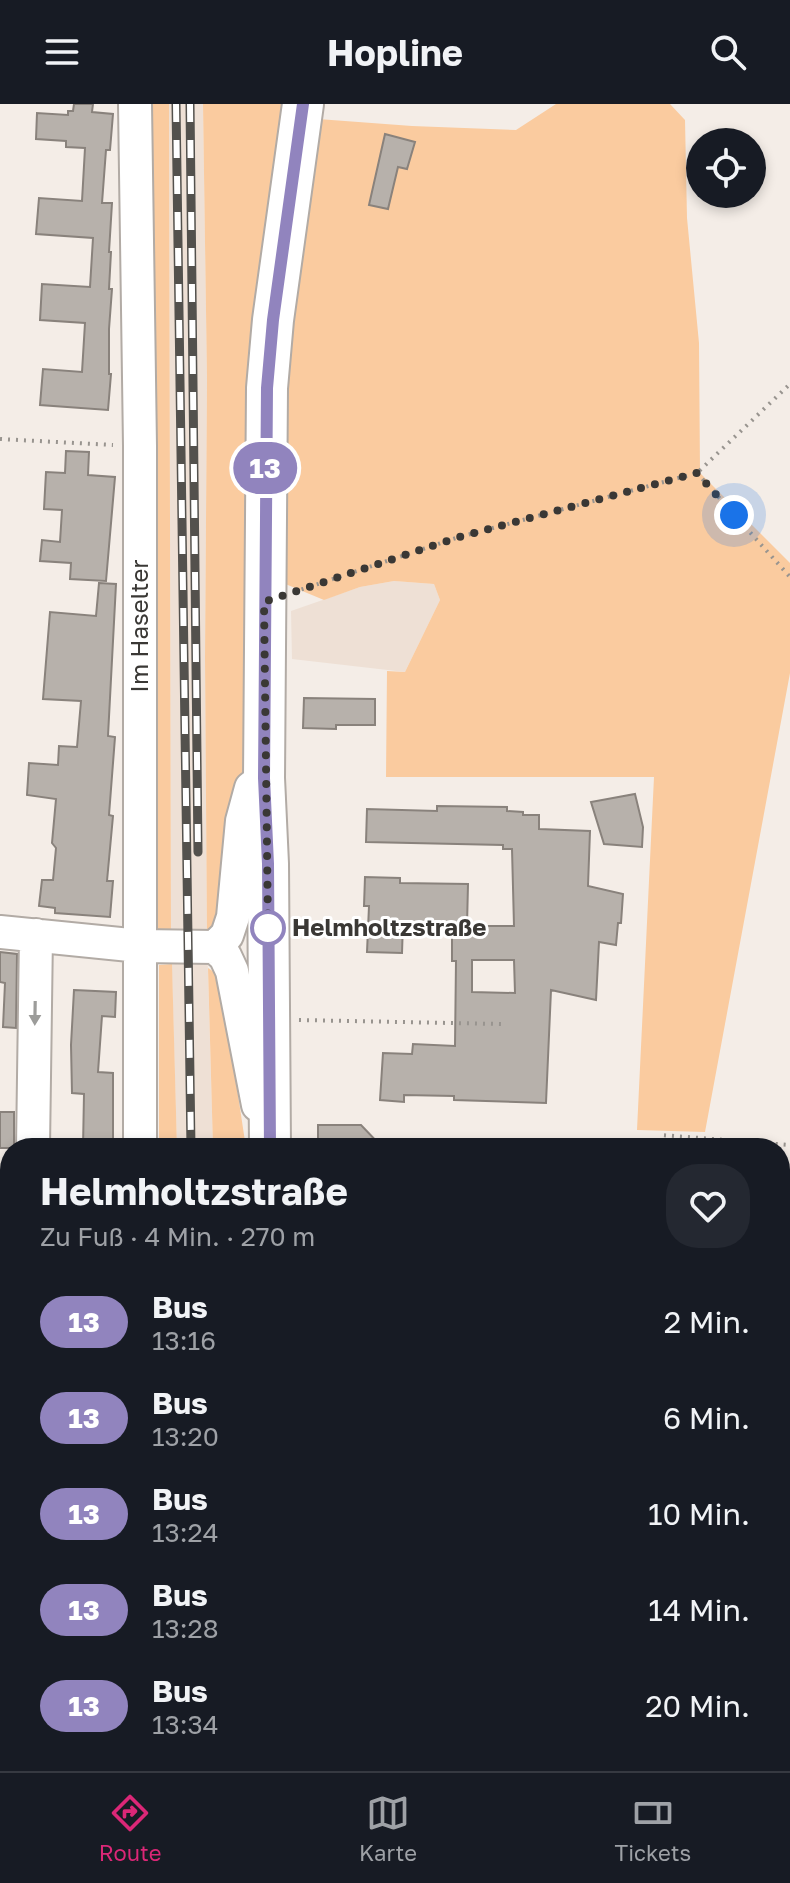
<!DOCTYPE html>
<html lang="de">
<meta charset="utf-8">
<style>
:root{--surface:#171b24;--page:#242831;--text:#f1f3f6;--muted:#9ea1a6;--line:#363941;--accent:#db2777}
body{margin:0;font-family:"Golos Text",sans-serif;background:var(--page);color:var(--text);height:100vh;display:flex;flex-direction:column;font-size:30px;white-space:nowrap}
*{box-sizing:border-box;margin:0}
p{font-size:26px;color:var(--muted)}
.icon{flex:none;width:44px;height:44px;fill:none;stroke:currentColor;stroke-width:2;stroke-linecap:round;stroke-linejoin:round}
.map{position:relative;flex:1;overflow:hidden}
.panel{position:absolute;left:0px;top:1034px;width:790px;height:634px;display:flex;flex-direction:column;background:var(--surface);border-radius:32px 32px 0 0;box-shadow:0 4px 12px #0003}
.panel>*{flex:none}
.badge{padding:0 16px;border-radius:26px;font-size:28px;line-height:52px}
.controls{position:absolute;left:686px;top:24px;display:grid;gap:16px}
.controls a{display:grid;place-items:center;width:80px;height:80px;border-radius:50%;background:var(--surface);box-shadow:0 4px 12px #0003;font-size:40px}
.you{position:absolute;width:40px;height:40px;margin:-20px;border:6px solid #fff;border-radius:50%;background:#1a73e8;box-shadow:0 0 0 12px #1a73e833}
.map>.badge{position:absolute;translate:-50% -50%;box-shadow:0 0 0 4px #fff}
.round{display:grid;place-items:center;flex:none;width:84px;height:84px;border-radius:32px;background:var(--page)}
.overview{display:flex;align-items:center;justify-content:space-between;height:136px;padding:0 40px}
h1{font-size:38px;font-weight:700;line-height:60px}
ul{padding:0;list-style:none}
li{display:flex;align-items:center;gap:24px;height:96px;padding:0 40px}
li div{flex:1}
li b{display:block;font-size:30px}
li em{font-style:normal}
li .badge{min-width:88px;font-weight:700;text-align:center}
header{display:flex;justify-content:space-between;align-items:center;height:104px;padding:0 40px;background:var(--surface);font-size:36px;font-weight:700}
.dock{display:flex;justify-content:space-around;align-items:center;height:112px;border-top:2px solid var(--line);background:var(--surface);font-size:22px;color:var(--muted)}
.dock a{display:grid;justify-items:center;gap:4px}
.dock .on{color:var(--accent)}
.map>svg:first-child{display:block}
</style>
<header><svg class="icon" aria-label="menu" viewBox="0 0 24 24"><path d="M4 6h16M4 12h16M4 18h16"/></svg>Hopline<svg class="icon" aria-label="search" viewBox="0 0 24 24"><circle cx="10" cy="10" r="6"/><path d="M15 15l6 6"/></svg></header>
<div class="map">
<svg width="790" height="1667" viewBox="0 0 790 1667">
<rect width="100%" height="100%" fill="#f4ede7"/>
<path fill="#eee0d5" d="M169,0h34l4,276 -2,279 2,278 6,211h-36l-6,-210z
M394,477l40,3 6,16 -35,72 -113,-13 -1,-48 69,-24z
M0,1598h10v60h118v9h-128z
M185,1658h41v9h-41z"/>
<path fill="#facb9f" d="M152,0h17l2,834 -16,-5z
M203,0h87l-39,638 -25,177 -19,18 -2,-278 2,-279z
M556,0h114l15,16 2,98 12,125 1,130 90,90v110l-85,459 -68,-2 17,-353h-268l1,-106 18,1 35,-72 -6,-16 -40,-3 -34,6 -36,13 -41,-17 2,-222 33,-242 94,7 104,4z
M172,860l5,184h-18v-183z
M208,864l12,8 26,172h-33z
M226,1658h30l1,9h-31z"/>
<path fill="#b7b1ab" stroke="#89827c" stroke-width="2" fill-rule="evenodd" d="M74,0h19l-1,8 21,2 -3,36h-4l-4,53h10l-3,49h2l-2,37h3l-3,40v45h2l-3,36 -68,-5 3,-36 39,3 3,-49 -45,-3 2,-36 48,3 3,-49 -57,-4 3,-36 43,3 3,-53 -19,-1v-6l-30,-2 1,-26 31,2v-4h5z
M385,30l30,8 -8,27 -9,-2 -10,42 -19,-4z
M66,347l23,1 -1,23 27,2 -9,104 -36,-2 1,-16 -31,-2 2,-21 18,2 2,-32 -18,-1 2,-37 19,1z
M99,479l17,1 -8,152 7,1 -6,78 4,1 -6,65h6l-3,36 -55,-4v-5l-16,-2 3,-26h11l3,-32 -4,-5 4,-44 -29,-4 2,-32 29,2 1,-19 18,1 4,-46 -38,-2 7,-87 46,4z
M304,594l71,1v26h-39v4l-33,-1z
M635,690l8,33 -1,20 -38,-3 -13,-42z
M437,702l70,1v4l16,1v3h16v14l51,2 -2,55 35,8 -2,29h-3l-2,22 -17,-3 -3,58 -45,-10 -5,113 -92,-3v-4l-50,-1v7l-24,-2 3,-47 29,1 1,-10 42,2 1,-85h-4v-38l-49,-1 -1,31 -35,-1 2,-46h-5l1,-29 35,1v5l68,1 -1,42h47l-2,-77h-9v-4l-137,-3 1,-33 70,2zM472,856h42l1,33 -43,-1z
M0,848l17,2 -1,74 -13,-1 2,-44 -5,-1z
M74,886l42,2 -1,25 -13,-1 -4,56 15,1v75h-30l1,-54 -12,-1 -1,-48z
M0,1008h14v36h-14z
M318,1021h43l22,23h-65z"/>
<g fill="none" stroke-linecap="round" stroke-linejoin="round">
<g stroke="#b2aba5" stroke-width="36">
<path id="minor" d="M135,0l5,342v702
M0,828l140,14 75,1 10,9 7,15 26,134
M215,843l12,-12 6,-18 9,-96 9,-33 13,-10
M33,1044l3,-213
M780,1275l10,1
M0,1573h10
M142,1658v9
M675,1658v9"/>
</g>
<g stroke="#b2aba5" stroke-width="44">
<path id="major" d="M270,1044l-2,-284 -4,-86 3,-390 6,-68 30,-216
M282,1658v9"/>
</g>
<path stroke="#98948f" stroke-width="4" stroke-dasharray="2 6" stroke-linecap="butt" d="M0,335l113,6
M697,369l93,104
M294,488l162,-54 241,-65 93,-89
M299,916l202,4
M661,1044v-13l129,10"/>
<use href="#minor" stroke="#fff" stroke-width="32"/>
<use href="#major" stroke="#fff" stroke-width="40"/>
<g stroke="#53514d" stroke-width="9">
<path id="rail" d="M176,0l15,1044
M190,0l8,748
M202,1658l1,9"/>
</g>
<use href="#rail" stroke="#fff" stroke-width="6" stroke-dasharray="18" stroke-linecap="butt"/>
</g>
<defs><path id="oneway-solid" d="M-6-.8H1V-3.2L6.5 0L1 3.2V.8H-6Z" transform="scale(2)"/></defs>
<use fill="#9c9c9a" href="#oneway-solid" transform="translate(35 909) rotate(91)"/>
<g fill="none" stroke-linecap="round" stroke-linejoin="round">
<g stroke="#fff" stroke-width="18">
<path id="line" d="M270,1044l-2,-284 -4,-86 3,-390 6,-68 30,-216"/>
</g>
<use href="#line" stroke="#9184be" stroke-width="12"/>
<path stroke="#3a3835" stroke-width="8" stroke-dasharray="0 14.4" d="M268,824l-4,-326 192,-64 241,-65 37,42"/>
</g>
<circle fill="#fff" stroke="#9184be" stroke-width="4" cx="268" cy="824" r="16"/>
<g text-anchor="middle" stroke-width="6" stroke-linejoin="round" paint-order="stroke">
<g font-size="24" fill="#3a3835" stroke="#fff">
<text transform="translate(140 522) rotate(-90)" y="8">Im Haselter</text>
</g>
<g font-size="24" font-weight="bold" fill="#3a3835" stroke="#fff" text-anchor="start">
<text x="292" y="832">Helmholtzstraße</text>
</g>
</g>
</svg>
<div class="controls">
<a><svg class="icon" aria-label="locate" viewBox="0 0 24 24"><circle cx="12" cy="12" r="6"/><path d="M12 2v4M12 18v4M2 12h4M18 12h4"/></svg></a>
</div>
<div class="you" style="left:734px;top:411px"></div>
<b class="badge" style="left:265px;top:364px;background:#9184be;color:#fff">13</b>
<section class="panel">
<div class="overview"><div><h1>Helmholtzstraße</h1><p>Zu Fuß · 4 Min. · 270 m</p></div><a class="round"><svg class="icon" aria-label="heart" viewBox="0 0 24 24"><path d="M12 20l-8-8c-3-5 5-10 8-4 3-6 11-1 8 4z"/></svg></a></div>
<ul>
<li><span class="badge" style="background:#9184be;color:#fff">13</span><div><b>Bus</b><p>13:16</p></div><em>2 Min.</em></li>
<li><span class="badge" style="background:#9184be;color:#fff">13</span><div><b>Bus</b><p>13:20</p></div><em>6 Min.</em></li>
<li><span class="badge" style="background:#9184be;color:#fff">13</span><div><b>Bus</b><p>13:24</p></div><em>10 Min.</em></li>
<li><span class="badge" style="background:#9184be;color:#fff">13</span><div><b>Bus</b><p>13:28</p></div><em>14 Min.</em></li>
<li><span class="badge" style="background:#9184be;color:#fff">13</span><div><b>Bus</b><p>13:34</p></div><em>20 Min.</em></li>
</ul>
</section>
</div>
<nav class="dock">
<a class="on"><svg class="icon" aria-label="directions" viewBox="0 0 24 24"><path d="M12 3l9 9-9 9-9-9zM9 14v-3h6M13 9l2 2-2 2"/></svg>Route</a>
<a><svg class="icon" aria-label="map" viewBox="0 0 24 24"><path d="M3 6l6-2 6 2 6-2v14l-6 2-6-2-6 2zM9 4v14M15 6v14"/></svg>Karte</a>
<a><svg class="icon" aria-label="tickets" viewBox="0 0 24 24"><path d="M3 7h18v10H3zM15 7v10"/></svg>Tickets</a>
</nav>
